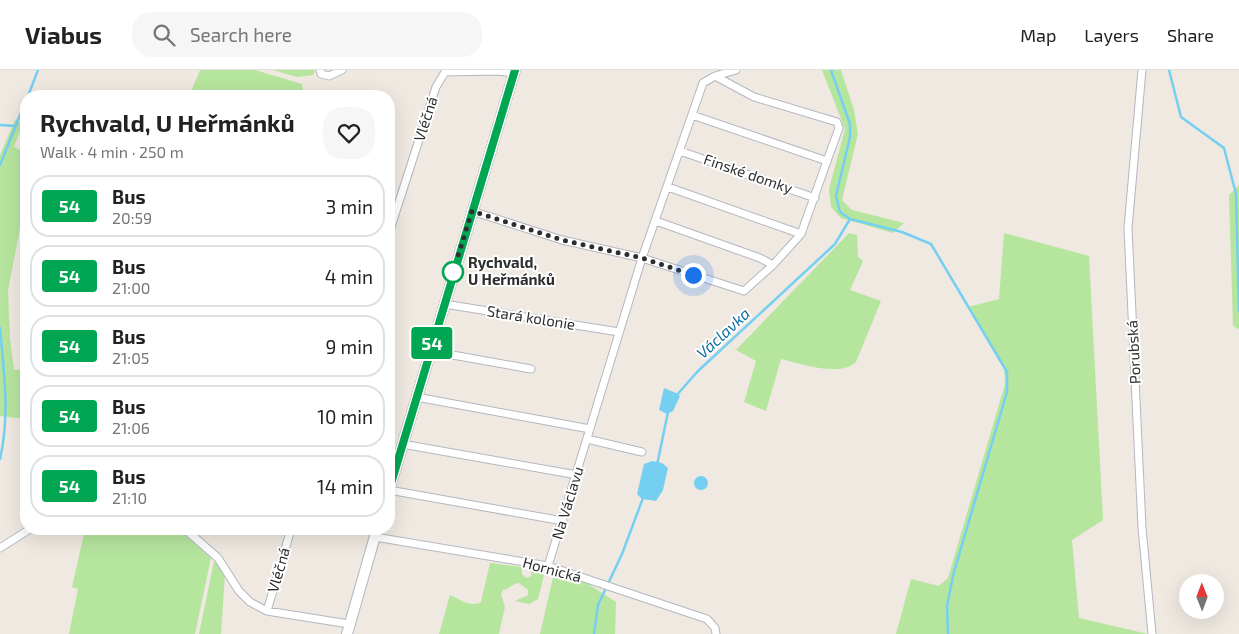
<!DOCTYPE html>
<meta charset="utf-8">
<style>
:root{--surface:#fff;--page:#f6f6f6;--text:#222;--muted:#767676;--line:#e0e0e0}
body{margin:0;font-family:"Exo 2",sans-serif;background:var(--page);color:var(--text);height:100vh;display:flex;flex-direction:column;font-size:19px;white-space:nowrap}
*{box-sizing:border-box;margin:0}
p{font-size:16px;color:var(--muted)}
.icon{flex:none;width:28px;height:28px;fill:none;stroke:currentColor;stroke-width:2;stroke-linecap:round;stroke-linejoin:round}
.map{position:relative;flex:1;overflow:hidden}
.details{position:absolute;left:20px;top:20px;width:375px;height:445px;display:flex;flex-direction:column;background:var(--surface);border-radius:20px;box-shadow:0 5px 20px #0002}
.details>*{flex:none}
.badge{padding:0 10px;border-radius:4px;font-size:18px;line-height:32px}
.needle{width:32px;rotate:359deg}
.buttons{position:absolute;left:1179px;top:504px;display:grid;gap:10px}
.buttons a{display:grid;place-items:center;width:45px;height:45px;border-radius:50%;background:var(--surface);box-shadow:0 5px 20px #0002;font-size:25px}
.you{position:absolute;width:25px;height:25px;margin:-12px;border:4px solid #fff;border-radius:50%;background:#1a73e8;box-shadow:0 0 0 8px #1a73e833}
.map>.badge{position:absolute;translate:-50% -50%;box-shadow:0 0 0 2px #fff}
.round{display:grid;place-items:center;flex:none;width:52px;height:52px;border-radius:20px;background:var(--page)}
.summary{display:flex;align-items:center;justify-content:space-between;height:85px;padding:0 20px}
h1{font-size:24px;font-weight:700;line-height:38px}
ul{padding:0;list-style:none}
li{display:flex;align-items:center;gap:15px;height:62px;margin:0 10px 8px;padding:0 10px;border:2px solid var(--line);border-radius:20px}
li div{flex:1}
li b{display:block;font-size:19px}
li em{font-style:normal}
li .badge{min-width:55px;font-weight:700;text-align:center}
header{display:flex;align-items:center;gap:30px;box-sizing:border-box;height:70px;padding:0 25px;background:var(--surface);border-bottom:1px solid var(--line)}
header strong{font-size:24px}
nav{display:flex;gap:28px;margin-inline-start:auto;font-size:18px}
.search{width:350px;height:45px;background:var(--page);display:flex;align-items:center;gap:12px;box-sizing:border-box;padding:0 18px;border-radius:20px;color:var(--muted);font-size:19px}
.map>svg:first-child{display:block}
</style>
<header>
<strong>Viabus</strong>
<div class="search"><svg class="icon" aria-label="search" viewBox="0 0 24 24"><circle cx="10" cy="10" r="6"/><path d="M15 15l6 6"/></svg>Search here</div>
<nav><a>Map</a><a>Layers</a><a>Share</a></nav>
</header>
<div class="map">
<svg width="1239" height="564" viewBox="0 0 1239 564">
<rect width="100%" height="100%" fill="#efe9e1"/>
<path fill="#b6e59e" d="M200,0h55l47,14 1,7 -3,5h-111z
M273,0h42l-2,5 -16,2z
M822,0h19l13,40 4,24 -16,66 10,10 52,13 -11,10 -52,-15 -10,-11 -2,-18 16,-60z
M15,50l8,3 -9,24 12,6v43l-18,95 2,47 4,32 12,-1v50l-26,-3v-261z
M1239,115v144l-6,-3 -4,-131z
M849,163l8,2 1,22 5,4 -13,29 31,11 -25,61c-15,15 -56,2 -75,-3l-15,52 -22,-9 12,-41 -20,-11z
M1004,163l85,23 14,264 -31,20 7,78 69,16h-252l15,-55 28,7 9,-8 57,-194 -1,-15 -36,-62 31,-8z
M85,459h93l33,29 -16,76h-126l9,-45 -6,-2z
M214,491l11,13 -4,60h-22z
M490,493l32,4v7l4,4 5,-2v-8l11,4 2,3 -6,24 -9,5 -14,-3 13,-6v-5l-9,-7c-7,1 -10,6 -16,7l-2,4 4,13 -6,27h-60l11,-39c10,4 20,13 31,7z
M554,503l31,9 31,20 -1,32h-75z"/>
<path fill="#75cff0" d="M664,318l12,5 4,3 -7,15 -6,3 -8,-4z
M652,391l10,2 6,5 -5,22 -7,11 -14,-2 -5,-5 7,-30z
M694 413a7 7 0 1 1 14 0a7 7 0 1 1-14 0Z"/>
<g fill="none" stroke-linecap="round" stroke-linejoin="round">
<path stroke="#75cff0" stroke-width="2.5" d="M1169,0l12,47 43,31 12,46 3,117
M28,26l10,-26
M0,55l16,1
M0,95l26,-65
M850,149l52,13 29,12 76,128v20l-53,180 -7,33 1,29
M0,258c4,44 10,88 0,131
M676,326l21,-24 138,-128 15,-25 -10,-7 -4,-16 14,-59v-13l-19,-54
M657,395l11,-53
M594,564l4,-29 24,-51 21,-56"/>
<g stroke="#b4b7c1" stroke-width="9">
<path id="street" d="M320,0l1,4 8,2 13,-6
M1142,0l-14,158 14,300 10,106
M715,6l21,-6
M680,81l135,47
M668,117l133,47
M472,141l90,29 80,18 102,33 29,-26 28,-31 26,-73 -135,-46
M656,151l104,37 13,7
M389,163l47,-146 9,-15 52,-1 17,2
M444,234l175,28
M430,281l101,18
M416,327l174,32
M587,369l55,13
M402,374l175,31
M389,420l174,31
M185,459l33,29 21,33 11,11 17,9 82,13
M375,467l173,29 159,53 8,9 1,6
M0,478l30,-19
M548,496l94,-308 61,-175 12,-7 39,21 83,25 2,6 -12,33
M267,541l24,-82"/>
</g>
<g stroke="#b4b7c1" stroke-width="12">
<path id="secondary" d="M389,420l126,-420
M347,564l30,-105"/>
</g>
<use href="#street" stroke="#fff" stroke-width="7"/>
<use href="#secondary" stroke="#fff" stroke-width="10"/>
</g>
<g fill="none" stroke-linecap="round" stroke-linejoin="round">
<g stroke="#fff" stroke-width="11">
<path id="line" d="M389,420l126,-420"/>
</g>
<use href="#line" stroke="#00a651" stroke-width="8"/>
<path stroke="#2e2e2e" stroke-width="5" stroke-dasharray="0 9" d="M453,202l19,-61 90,29 80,18 51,17"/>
</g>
<circle fill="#fff" stroke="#00a651" stroke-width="2.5" cx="453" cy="202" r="10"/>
<g text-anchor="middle" stroke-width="4" stroke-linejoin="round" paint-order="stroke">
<g font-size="15" fill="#2e2e2e" stroke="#fff">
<text transform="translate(426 49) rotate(-72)" y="5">Vléčná</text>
<text transform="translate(748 104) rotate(19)" y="5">Finské domky</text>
<text transform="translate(531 248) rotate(9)" y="5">Stará kolonie</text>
<text transform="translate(1134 282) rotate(-93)" y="5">Porubská</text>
<text transform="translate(568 433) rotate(-73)" y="5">Na Václavu</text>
<text transform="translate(279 500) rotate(-74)" y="5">Vléčná</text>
<text transform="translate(552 500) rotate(15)" y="5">Hornická</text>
</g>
<g font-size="15" font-weight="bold" fill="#2e2e2e" stroke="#fff" text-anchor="start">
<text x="468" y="198">Rychvald,<tspan x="468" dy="17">U Heřmánků</tspan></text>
</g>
<g font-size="16" font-style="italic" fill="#0d6fa3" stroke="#fff">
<text transform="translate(723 263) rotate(-43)" y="6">Václavka</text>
</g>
</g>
</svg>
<div class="buttons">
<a><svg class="needle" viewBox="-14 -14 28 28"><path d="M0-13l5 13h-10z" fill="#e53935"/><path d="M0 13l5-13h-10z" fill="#767676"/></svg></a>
</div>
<div class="you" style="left:693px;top:205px"></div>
<b class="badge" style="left:432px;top:273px;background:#00a651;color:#fff">54</b>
<section class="details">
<div class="summary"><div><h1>Rychvald, U Heřmánků</h1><p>Walk · 4 min · 250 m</p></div><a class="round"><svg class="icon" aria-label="heart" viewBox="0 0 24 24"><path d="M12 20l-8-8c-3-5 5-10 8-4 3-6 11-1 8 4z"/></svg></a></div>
<ul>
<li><span class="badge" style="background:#00a651;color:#fff">54</span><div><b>Bus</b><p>20:59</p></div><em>3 min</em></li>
<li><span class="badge" style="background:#00a651;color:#fff">54</span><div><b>Bus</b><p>21:00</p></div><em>4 min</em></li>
<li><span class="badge" style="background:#00a651;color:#fff">54</span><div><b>Bus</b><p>21:05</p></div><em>9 min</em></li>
<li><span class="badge" style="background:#00a651;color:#fff">54</span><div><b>Bus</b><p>21:06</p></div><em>10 min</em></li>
<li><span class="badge" style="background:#00a651;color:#fff">54</span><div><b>Bus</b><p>21:10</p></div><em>14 min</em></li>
</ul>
</section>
</div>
